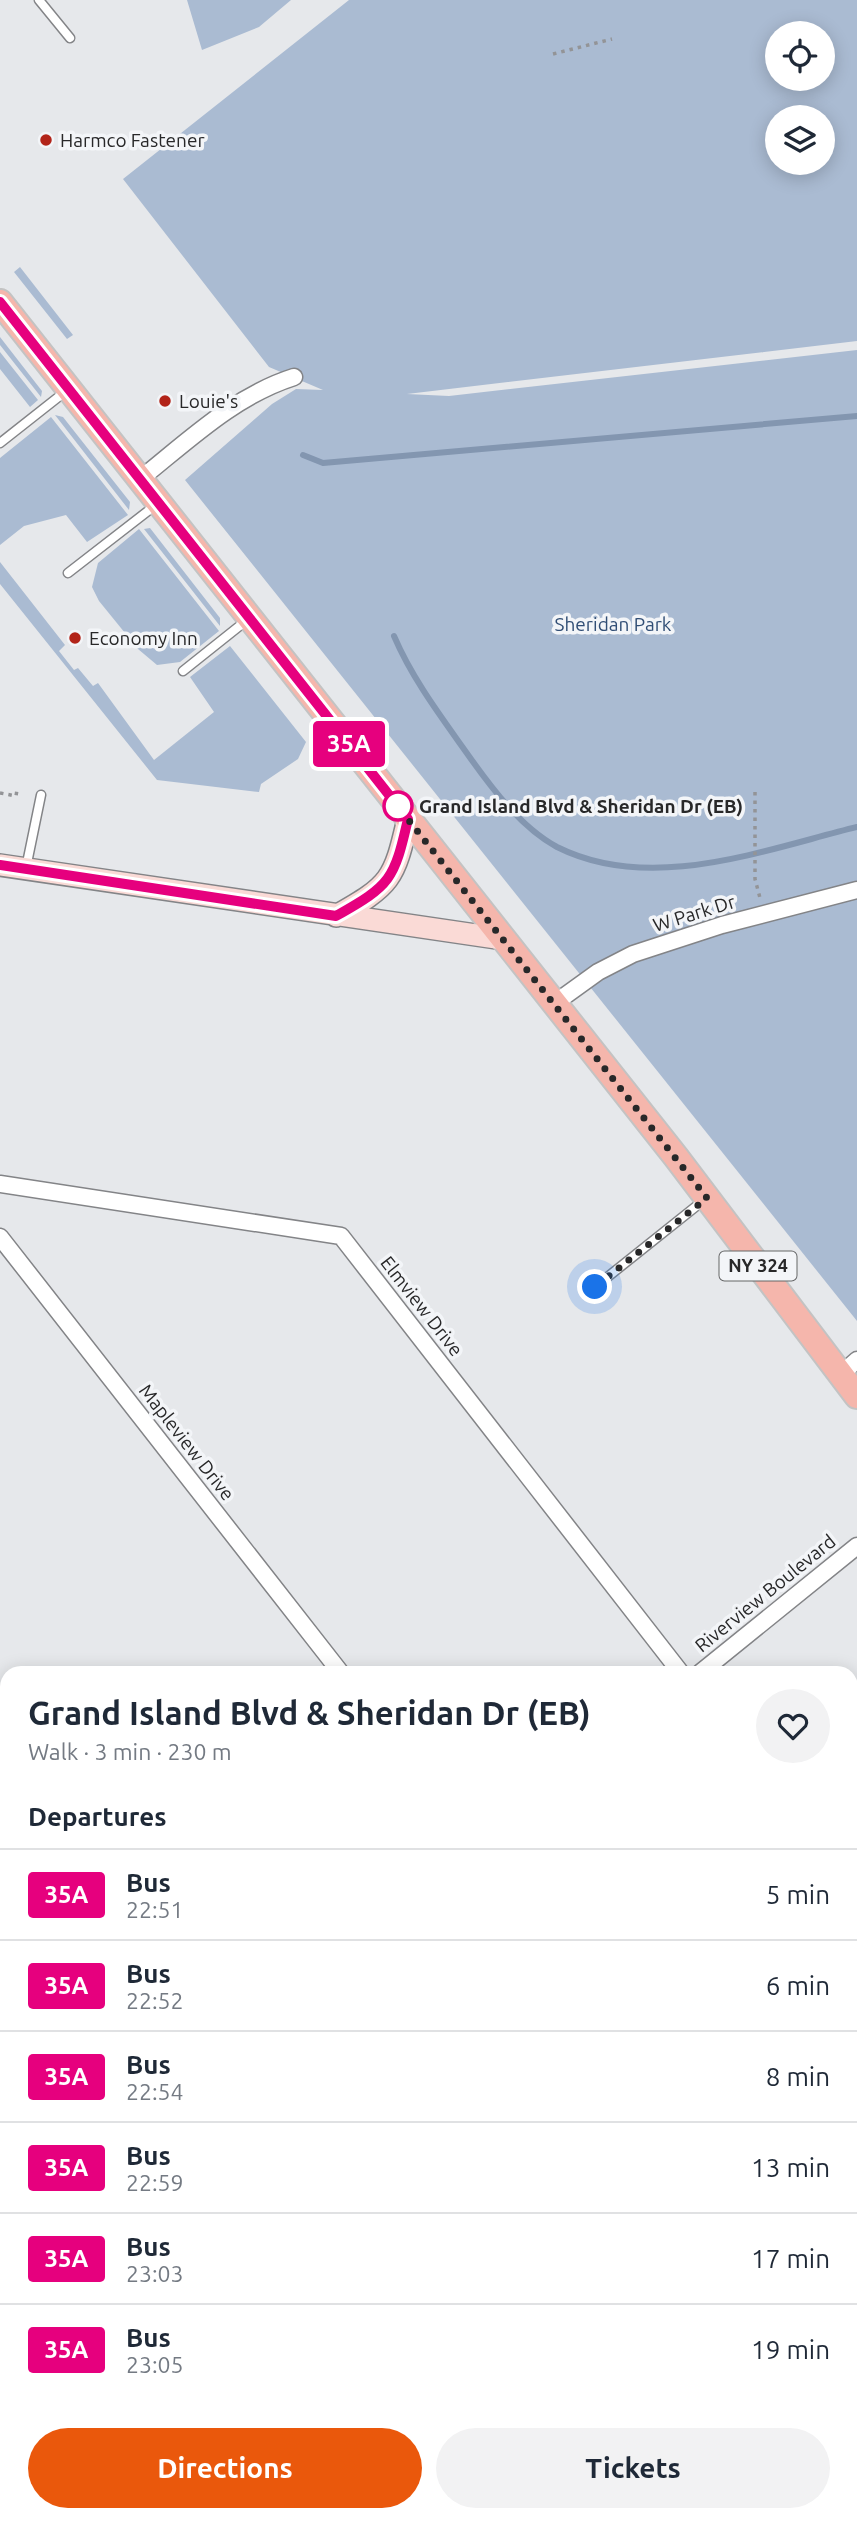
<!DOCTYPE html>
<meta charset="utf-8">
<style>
:root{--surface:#fff;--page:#f2f2f3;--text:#1f2937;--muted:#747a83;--line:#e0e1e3;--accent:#ea580c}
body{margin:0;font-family:Ubuntu,sans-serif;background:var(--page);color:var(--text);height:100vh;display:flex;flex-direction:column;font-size:26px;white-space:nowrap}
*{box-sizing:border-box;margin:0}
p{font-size:23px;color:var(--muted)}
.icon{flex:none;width:38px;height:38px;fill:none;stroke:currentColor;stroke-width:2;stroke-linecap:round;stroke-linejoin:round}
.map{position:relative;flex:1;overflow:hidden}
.side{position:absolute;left:0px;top:1666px;width:858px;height:856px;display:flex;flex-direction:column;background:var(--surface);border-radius:21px 21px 0 0;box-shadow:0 4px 18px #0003}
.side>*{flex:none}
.badge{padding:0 14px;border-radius:5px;font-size:24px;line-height:46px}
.fabs{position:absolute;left:765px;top:21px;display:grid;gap:14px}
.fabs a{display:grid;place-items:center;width:70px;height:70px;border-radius:50%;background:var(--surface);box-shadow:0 4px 18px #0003;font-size:35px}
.you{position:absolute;width:35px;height:35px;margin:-18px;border:5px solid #fff;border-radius:50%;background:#1a73e8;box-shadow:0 0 0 10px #1a73e833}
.map>.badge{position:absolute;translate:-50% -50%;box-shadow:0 0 0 4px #fff}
h2{padding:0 28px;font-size:26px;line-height:63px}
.round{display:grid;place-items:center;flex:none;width:74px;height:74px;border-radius:37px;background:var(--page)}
.headline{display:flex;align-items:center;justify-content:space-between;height:119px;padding:0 28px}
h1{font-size:33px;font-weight:600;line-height:52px}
.cta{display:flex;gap:14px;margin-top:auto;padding:14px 28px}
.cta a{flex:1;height:80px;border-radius:42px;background:var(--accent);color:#fff;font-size:28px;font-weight:600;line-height:80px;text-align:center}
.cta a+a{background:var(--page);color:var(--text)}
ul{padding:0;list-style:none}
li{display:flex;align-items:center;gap:21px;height:91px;padding:0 28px;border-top:2px solid var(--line)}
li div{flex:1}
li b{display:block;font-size:26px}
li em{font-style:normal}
li .badge{min-width:77px;font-weight:700;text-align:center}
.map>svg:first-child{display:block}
</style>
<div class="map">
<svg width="857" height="2521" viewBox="0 0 857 2521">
<rect width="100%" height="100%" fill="#e6e8eb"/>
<path fill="#aabbd2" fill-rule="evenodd" d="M187,0h104l-32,27 -57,23z
M349,0h508v341l-450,53 42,2 408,-46v971l-672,-841 87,-76 24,-15 27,1 -54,-23 -146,-188zM777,33h45v46h-45zM777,117h45v46h-45z
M20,267l53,68 -6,4 -53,-67z
M0,337l42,54 -1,6 -41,-52z
M0,352l38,48 -8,7 -30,-38z
M55,415l8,2 67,85 -1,8z
M51,417l77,98 -41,27 -21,-27 -42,11 -24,19v-87z
M150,528l70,90v8l-76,-97z
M139,529l80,102 -39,31 -23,3 -19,-16 -39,-48 -7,-14 6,-24z
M0,562l65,83 -6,6 15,19 4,-2 15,18 5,-3 56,77 60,-48 -24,-35 40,-31 76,96 -8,17 -37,25 -2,8 -102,-12 -157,-196z
M857,2179v342h-495l8,-6h480v-330z
M92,2515h44l5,6h-57z"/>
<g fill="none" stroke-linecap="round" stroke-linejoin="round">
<path stroke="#8396b0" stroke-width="6" d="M303,455l20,8 534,-47
M394,636c18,42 45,78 72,116 24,34 54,75 91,95 94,47 206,3 300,-20"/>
<g stroke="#838487" stroke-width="11">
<path id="lane" d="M39,0l31,38
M0,443l66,-52
M68,573l89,-69
M183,671l64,-51
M26,868l15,-73
M595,1287l109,-87
M850,2448l7,1
M551,2521l8,-6"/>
</g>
<g stroke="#838487" stroke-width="19">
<path id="street" d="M139,480c49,-39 95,-84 155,-103
M555,1003l43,-31 35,-18 89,-29 135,-35
M0,1184l341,52 340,437
M0,1237l341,436
M840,1375l17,-15
M700,1673l157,-127
M0,1700l7,9
M850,1887l7,8
M0,2145l7,9
M0,2242l7,-6"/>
</g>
<g stroke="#838487" stroke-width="24">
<path id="secondary" d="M0,865l503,74
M336,916c55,-31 58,-36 72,-97"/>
</g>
<g stroke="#c3c3c3" stroke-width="28">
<path id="primary" d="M0,302l676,855 181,239"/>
</g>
<path stroke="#939497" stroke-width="3.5" stroke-dasharray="3.5 5" stroke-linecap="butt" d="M553,54l59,-15
M755,792v87l5,19
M0,793l16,3 1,-6
M850,2356l7,1
M460,2521l4,-6"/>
<use href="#lane" stroke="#fff" stroke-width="8"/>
<use href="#street" stroke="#fff" stroke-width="16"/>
<use href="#secondary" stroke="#fadad6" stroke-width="21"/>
<use href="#primary" stroke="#f5b6ac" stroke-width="24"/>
</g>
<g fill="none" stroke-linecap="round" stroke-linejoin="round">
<g stroke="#fff" stroke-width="16">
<path id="line" d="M0,302l408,517c-14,61 -17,66 -72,97l-336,-51"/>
</g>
<use href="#line" stroke="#e6007e" stroke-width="10"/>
<path stroke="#282829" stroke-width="7" stroke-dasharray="0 12.6" d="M398,806l-6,-7 315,399 -112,89"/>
</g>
<g fill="#b22419" stroke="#f3f5f8" stroke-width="2.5">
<circle cx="46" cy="140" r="7"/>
<circle cx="165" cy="401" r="7"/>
<circle cx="75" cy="638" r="7"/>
</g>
<circle fill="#fff" stroke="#e6007e" stroke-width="3.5" cx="398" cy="806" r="14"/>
<g text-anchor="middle" stroke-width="7" stroke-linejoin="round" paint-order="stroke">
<rect fill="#f3f5f8" stroke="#656667" stroke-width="2" x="719.5" y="1251.5" width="77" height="29" rx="5"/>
<g font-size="18" font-weight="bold" fill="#282829">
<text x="758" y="1272">NY 324</text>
</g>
<g font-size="19" fill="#282829" stroke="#f3f5f8" text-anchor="start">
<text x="60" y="147">Harmco Fastener</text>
<text x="179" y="408">Louie's</text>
<text x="89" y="645">Economy Inn</text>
</g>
<g font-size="19" fill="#314e75" stroke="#f3f5f8">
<text x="613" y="631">Sheridan Park</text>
</g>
<g font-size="19" font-weight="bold" fill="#282829" stroke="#f3f5f8" text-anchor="start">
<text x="419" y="813">Grand Island Blvd &amp; Sheridan Dr (EB)</text>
</g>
<g font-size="19" fill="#282829" stroke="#f3f5f8">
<text transform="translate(694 913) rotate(-17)" y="7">W Park Dr</text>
<text transform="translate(422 1306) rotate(52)" y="7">Elmview Drive</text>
<text transform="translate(187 1442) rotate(52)" y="7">Mapleview Drive</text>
<text transform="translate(765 1593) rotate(-39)" y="7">Riverview Boulevard</text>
</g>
</g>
</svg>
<div class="fabs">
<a><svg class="icon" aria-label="locate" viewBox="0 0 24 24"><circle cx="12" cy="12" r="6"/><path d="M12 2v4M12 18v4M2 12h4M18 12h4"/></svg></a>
<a><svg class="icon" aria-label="layers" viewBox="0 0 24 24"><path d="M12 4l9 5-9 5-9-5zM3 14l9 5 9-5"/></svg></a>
</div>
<div class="you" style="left:595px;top:1287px"></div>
<b class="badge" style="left:349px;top:744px;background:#e6007e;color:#fff">35A</b>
<section class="side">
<div class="headline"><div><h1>Grand Island Blvd &amp; Sheridan Dr (EB)</h1><p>Walk · 3 min · 230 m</p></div><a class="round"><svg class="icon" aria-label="heart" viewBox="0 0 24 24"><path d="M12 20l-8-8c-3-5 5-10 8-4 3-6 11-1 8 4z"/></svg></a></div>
<h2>Departures</h2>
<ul>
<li><span class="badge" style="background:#e6007e;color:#fff">35A</span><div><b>Bus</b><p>22:51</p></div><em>5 min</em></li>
<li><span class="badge" style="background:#e6007e;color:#fff">35A</span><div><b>Bus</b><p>22:52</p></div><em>6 min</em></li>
<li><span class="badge" style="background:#e6007e;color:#fff">35A</span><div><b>Bus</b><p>22:54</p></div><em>8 min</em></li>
<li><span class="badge" style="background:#e6007e;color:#fff">35A</span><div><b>Bus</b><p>22:59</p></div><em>13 min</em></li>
<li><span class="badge" style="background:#e6007e;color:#fff">35A</span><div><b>Bus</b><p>23:03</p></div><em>17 min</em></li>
<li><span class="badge" style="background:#e6007e;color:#fff">35A</span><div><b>Bus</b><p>23:05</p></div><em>19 min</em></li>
</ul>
<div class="cta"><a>Directions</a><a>Tickets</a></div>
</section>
</div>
